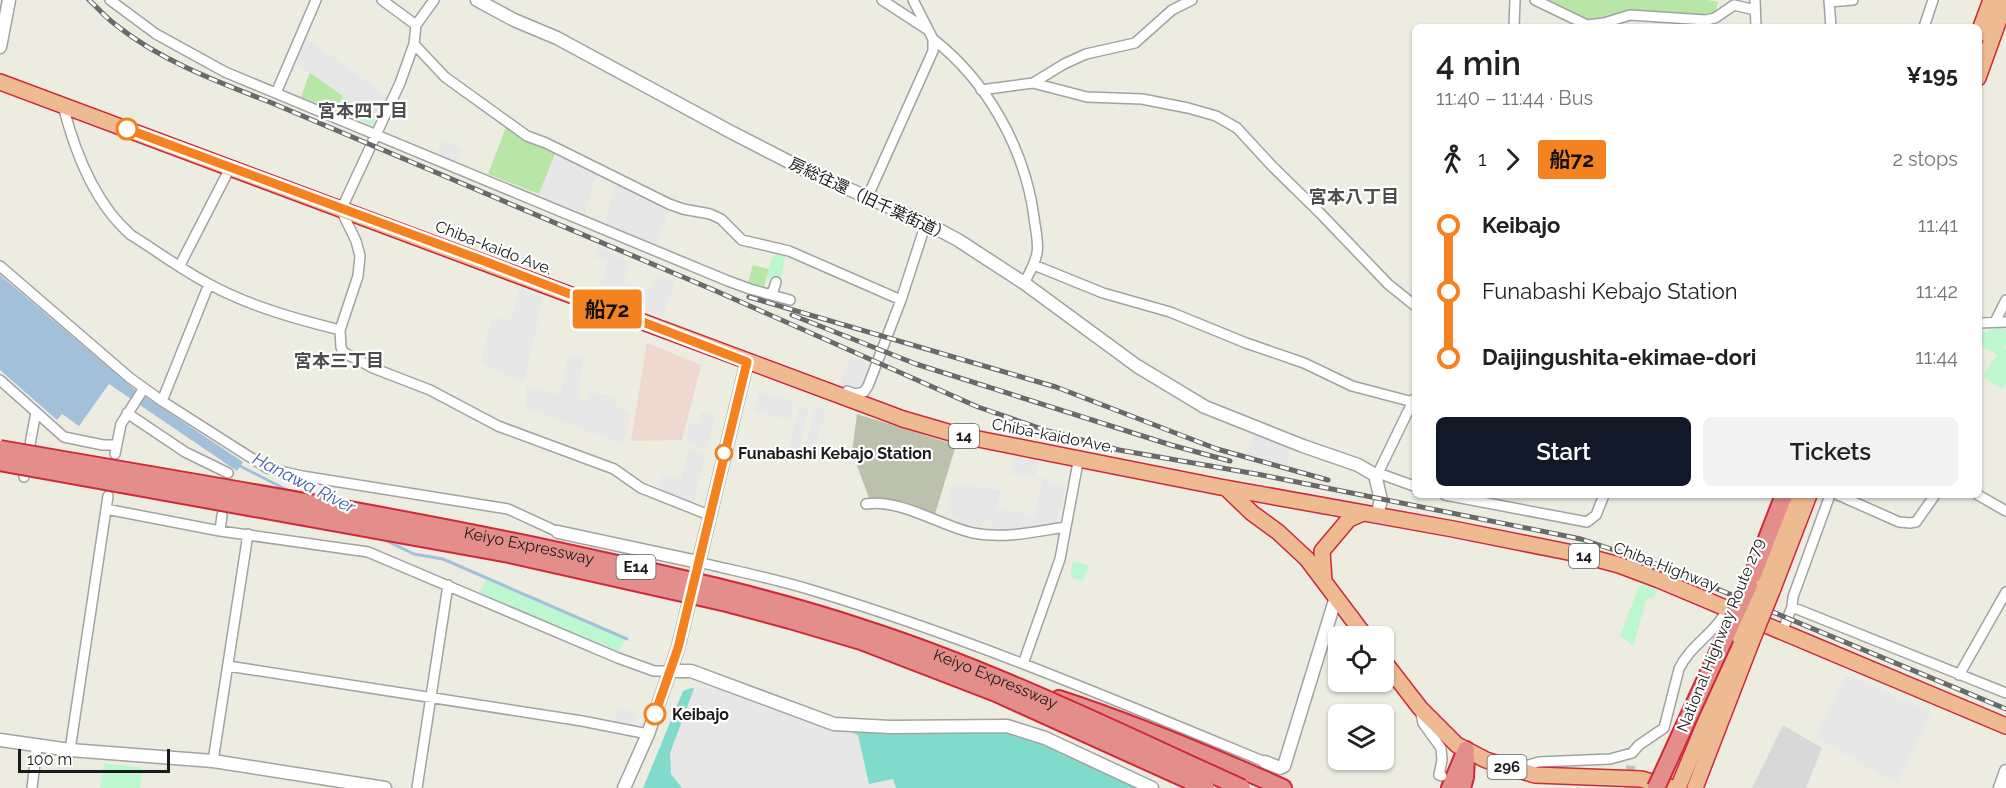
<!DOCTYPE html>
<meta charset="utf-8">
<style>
:root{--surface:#fff;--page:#f2f2f2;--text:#202124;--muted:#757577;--accent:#111827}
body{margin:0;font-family:Raleway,"Noto Sans JP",sans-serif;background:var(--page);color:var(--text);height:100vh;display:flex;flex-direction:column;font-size:22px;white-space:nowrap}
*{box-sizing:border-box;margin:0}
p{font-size:20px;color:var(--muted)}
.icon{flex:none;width:33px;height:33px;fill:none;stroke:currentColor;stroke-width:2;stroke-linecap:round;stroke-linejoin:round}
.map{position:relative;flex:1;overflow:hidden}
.details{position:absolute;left:1412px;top:24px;width:570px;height:474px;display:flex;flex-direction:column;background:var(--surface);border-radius:9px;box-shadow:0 2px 4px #0004}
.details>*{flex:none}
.badge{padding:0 12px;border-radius:4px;font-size:21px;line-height:39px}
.controls{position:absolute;left:1328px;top:626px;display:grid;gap:12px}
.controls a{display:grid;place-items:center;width:66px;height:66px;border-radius:9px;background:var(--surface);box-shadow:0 2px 4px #0004;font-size:30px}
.scale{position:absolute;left:18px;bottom:15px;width:152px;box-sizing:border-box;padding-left:6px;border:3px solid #1b1b1b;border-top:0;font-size:16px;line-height:21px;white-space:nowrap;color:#1b1b1b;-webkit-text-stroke:4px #fff;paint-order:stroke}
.map>.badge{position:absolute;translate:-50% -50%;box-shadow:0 0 0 3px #fff}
.legs{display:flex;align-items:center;gap:9px;height:66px;padding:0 24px;font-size:20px}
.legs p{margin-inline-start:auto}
.head{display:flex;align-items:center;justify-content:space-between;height:102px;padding:0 24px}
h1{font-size:33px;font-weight:600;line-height:45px}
.cta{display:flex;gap:12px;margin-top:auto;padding:12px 24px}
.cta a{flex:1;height:69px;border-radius:9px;background:var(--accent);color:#fff;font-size:24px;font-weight:600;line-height:69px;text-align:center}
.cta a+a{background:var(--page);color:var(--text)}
ul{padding:0 24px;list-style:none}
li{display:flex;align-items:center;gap:21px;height:66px;font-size:22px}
li i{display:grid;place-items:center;width:9px;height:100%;margin:0 8px;background:currentColor}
li i::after{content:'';width:15px;height:15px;margin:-8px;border:4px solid;border-radius:50%;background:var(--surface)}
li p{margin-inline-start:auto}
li:first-child i{background:linear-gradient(#0000 50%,currentColor 0)}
li:last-child i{background:linear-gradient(currentColor 50%,#0000 0)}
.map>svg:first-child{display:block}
</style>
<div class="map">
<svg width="2006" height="788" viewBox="0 0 2006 788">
<rect width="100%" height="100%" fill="#edece1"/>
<path fill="#d9d8d8" d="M1783,725l39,23 -16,40h-54z"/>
<path fill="#eed8d0" d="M647,343l54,22 -19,75 -51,1z"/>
<path fill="#bcc1ad" d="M857,414l99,31 -21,69 -55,-16h-11l-17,-46z"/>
<path fill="#b7e6a7" d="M1540,0h168l10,2 -3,13 -127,7z
M310,72l33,23 -7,15 -35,-13z
M506,127l22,15 28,10 -17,42 -51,-20z
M753,265l16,4 -5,18 -16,-5z"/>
<path fill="#bdf7d0" d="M343,95l32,24 -3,7 -35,-16z
M776,254l10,2 -6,25 -13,-3 5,-21h3z
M2000,327l6,3v14l-2,4 2,2v33l-4,6 -19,-13 14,-21 -18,-11v-13l7,1z
M1073,561l16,5 -6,15 -13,-4z
M486,579l138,60 -5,13 -139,-58z
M1642,584l16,6 -5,9 -5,-2c-7,15 -9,33 -15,49l-13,-10 19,-50 2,1z
M104,763l39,5 -3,20h-40z"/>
<path fill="#80dbcd" d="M691,688l31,3 120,42 167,-2 24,7 107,50h-497l40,-97z"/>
<path fill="#e7e7e7" d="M305,38l83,58 -13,23 -80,-57z
M442,140l20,8 -6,13 -20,-7z
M556,152l42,21 -14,42 -45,-21z
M616,182l54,28 -14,34 -51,-21z
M599,247l32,16 -8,19 27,9 6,-17 19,7 -12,36 -66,-25 11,-30 -13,-5z
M519,288l24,9 -19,86 -43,-19 11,-46 20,2z
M568,354l16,3 -6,41 8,2 2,-8 28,4 -1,11 16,4 -7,33 -99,-36 2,-23 33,10z
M851,357l19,8 -10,24 -20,-5z
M759,392l35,9 -5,19 -35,-9z
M799,408l9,2 -10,41 -9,-3z
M816,408l10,2 -11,39 -10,-2z
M701,411l15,4 -9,35 -20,-8 2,-20 9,2z
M1253,434l38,15 -6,17 -39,-13z
M688,448l18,6 -14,53 -35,-14 5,-19 19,5z
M1014,456l25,5 -3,14 29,13 -8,36 -13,-2 -2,7 -36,3 -16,-1 3,-9 -9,-2 -4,10 -9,-1 -14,-5v-6l-11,-3 5,-31 4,1v-3l46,9 -4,17 37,8 8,-35 -32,-8z
M1846,675l86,37 -35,72 -82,-48z
M695,686l42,8 121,41 11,49 24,-5 3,9h-214l-11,-14 -1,-21z
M618,708l19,5 -4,12 -19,-4z"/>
<path fill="#a2c0da" d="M0,275l134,114 109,73 -6,9 -128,-87 -30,42 -17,-12 -5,6 -57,-50z"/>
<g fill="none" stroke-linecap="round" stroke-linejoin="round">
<path stroke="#a2c0da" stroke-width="3" d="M238,465l53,27
M385,540l29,14 29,5 184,80"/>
<path stroke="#c3c2b9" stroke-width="9" stroke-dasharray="9 4.5" stroke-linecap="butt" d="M1629,788l2,-25"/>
<g stroke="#a2a2a2" stroke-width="12">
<path id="minor" d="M110,0l46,34 69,38 503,209 22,8 40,11
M382,0l34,25
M434,0l-18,25 -2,19 -14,39 -59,127 15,31 4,15 -2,20 -18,54 1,17 2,5 30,16 57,22 68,36 116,43 27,19 68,27
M882,0l46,30
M1535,0l52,25 17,-2 26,-8 76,5 9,-2 19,-13 21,5
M1755,0l1,27
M1829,0l2,27
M1829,2l24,-2
M1514,27l1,-27
M1924,27l9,-27
M933,39c54,42 92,110 101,178 1,11 5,25 3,36 -2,11 -8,21 -13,30
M414,44l31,33 82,59 19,7 123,61 14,5 27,5 11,5 21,21 47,11 112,49
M1033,83l54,14 55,2 46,9 28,8 21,12 35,38 48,47 68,71 26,21
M981,90l52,-7 31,-19 22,-10 49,-11 37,-33 20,-10
M276,93l40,-93
M63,106c12,46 31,97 68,129 26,16 51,35 78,49 40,22 87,35 131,46
M868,196l65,-145v-12l-20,-39
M180,265l50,-97
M1034,265l69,28 67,19 76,31 58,20 48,23 61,16
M0,266l130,112 32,23 105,67 35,8 206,33 50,23
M772,294l4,-12
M1995,322l11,-22
M1978,323l28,-1
M0,380l64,57 39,8h14
M847,391l8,3 9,-2 4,-6 33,-86 25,-77
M162,401l47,-117
M127,413l58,39 43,21
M115,454l6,-30 23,-36
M1378,473l36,13
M1375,475l3,-2 36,-74
M24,477l12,-65
M1445,495l142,27 9,-7 8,-20
M1830,495l-37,102 -1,10 214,86
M1838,495l61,27 11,1 6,-1 19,-27
M1978,495l28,16
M866,504c33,-6 75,22 107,29 31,6 61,-1 92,-6
M106,509l114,22 148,21 250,106 36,13h17
M220,531l2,-16
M698,562c37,9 74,16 110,27 156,47 307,111 457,173
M1782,632l10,-25
M1023,664l37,-105 19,-102
M228,666l354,55 66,13
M1959,675l47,-83
M1420,710l3,13 18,25 1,12 -3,15 3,1
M70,750l38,-254
M213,761l35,-227
M1518,768l21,-6 71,-3 22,-6 7,-8 25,-17 15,-59c11,-24 37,-36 48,-60
M32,788l5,-42
M417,788l31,-203"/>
</g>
<g stroke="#a2a2a2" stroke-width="15">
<path id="tertiary" d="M477,0l37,20 43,18 172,93 74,38 123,54 32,17 66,43 113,83 68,41 98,39 55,19 17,10 6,25 -4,15
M0,47l9,-47
M558,532l140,30
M671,671h20l143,53 56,3 117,-1 38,12 107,50
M0,740l70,10 143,11 172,27
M1265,762l15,6 4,-2 52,-169
M624,788l24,-54 30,-86 69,-286
M2000,788l6,-17"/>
</g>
<g stroke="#d02839" stroke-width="18">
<path id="trunk" d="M1978,35l13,-35
M1978,78l28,-78
M0,82l903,337 55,16 262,52 233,42 125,25 41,11 40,15 347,146
M1226,488l26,25 26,19 29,27 58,77
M1324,581l-2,-30 27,-32 14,-6
M1759,588l36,-93
M1772,591l37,-96
M1383,660l37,48 37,37 29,15 49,15 106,4 31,9
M1678,788l62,-150
M1695,788l56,-145"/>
</g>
<g stroke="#d02839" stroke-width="20">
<path id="motorway" d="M1749,585l35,-90
M1059,699c77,25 150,56 224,89
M1450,788l16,-38
M1462,788l3,-11 1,-20"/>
</g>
<use href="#minor" stroke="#fff" stroke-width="9"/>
<use href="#tertiary" stroke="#fff" stroke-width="12"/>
<use href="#trunk" stroke="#eeba92" stroke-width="15"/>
<use href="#motorway" stroke="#e38e8a" stroke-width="16"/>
<g stroke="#696969" stroke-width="5">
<path id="rail" d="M89,0c9,8 17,18 27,25 45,36 102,57 156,78l444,188 262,116 70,24 71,19 143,25 319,64 81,27 344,143
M749,297l307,90 161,62 111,31
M792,315l124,49 255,81 59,16"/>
</g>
<use href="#rail" stroke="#fff" stroke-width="3" stroke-dasharray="9" stroke-linecap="butt"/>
<g stroke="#d02839" stroke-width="18" stroke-linecap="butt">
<path id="trunk-bridge" d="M1740,638l19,-50
M1751,643l21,-52"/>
</g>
<g stroke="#d02839" stroke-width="20" stroke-linecap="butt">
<g id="motorway-bridge">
<path id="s1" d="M0,449c188,33 376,63 563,103 101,22 203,44 302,77 130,42 253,103 377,159"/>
<path d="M0,462l509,92 218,49 63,17 71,21 135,52 210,95"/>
<path d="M1656,788l93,-203"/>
</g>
</g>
<use href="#trunk-bridge" stroke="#eeba92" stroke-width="15"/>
<use href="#motorway-bridge" stroke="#e38e8a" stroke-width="16"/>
</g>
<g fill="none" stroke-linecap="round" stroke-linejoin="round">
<g stroke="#fff" stroke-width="14">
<path id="line-1" d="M127,129l357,132 263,101 -69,286 -23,66"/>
</g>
<use href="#line-1" stroke="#f58220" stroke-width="9"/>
</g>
<g fill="#fff" stroke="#f58220" stroke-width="3">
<circle cx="127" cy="129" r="10"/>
<circle cx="724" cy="453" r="8"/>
<circle cx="655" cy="714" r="10"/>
</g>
<g text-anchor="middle" stroke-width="4.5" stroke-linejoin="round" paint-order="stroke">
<g fill="#fff" stroke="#5f5f5f" stroke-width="1.5">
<rect x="949" y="424" width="30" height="24" rx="4.5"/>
<rect x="1569" y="544" width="30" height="24" rx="4.5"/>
<rect x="616.5" y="555" width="39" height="24" rx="4.5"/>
<rect x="1487.5" y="755" width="39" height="24" rx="4.5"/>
</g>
<g font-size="15" font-weight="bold" fill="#1b1b1b">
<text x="964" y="441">14</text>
<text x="1584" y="561">14</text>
<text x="636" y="572">E14</text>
<text x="1507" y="772">296</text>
</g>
<g font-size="16" fill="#1b1b1b" stroke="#fff">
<text transform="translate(870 199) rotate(25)" y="6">房総往還（旧千葉街道）</text>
<text transform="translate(494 247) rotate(21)" y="6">Chiba-kaido Ave.</text>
<text transform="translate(1053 435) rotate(11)" y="6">Chiba-kaido Ave.</text>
<text dy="6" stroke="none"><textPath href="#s1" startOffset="538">Keiyo Expressway</textPath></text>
<text transform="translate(1666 566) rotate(21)" y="6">Chiba Highway</text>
<text transform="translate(1720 635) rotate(-68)" y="6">National Highway Route 279</text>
<text dy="6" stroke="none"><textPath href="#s1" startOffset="1024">Keiyo Expressway</textPath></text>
</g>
<g font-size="16" font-weight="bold" fill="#1b1b1b" stroke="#fff" text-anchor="start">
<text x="738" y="459">Funabashi Kebajo Station</text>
<text x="672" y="720">Keibajo</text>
</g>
<g font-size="18" font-weight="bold" fill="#4e4e4e" stroke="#fff">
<text x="363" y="117">宮本四丁目</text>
<text x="1354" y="203">宮本八丁目</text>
<text x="339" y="367">宮本三丁目</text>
</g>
<g font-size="18" font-style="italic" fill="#4b63a7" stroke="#fff">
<text transform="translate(304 483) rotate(27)" y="6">Hanawa River</text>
</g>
</g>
</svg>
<div class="controls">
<a><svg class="icon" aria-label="locate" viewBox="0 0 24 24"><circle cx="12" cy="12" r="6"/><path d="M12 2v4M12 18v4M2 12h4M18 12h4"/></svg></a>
<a><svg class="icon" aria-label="layers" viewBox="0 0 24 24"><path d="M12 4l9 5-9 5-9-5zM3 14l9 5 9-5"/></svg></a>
</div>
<div class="scale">100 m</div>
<b class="badge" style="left:607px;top:309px;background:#f58220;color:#111">船72</b>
<section class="details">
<div class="head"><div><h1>4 min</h1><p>11:40 – 11:44 · Bus</p></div><b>¥195</b></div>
<div class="legs"><svg class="icon" aria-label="walk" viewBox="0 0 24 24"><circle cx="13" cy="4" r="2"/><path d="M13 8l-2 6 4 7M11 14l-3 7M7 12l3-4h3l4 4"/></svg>1<svg class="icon" aria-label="forward" viewBox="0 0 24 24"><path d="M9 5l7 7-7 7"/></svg><b class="badge" style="background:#f58220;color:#111">船72</b><p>2 stops</p></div>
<ul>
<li><i style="color:#f58220"></i><b>Keibajo</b><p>11:41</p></li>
<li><i style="color:#f58220"></i><span>Funabashi Kebajo Station</span><p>11:42</p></li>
<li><i style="color:#f58220"></i><b>Daijingushita-ekimae-dori</b><p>11:44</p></li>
</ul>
<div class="cta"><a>Start</a><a>Tickets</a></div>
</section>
</div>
